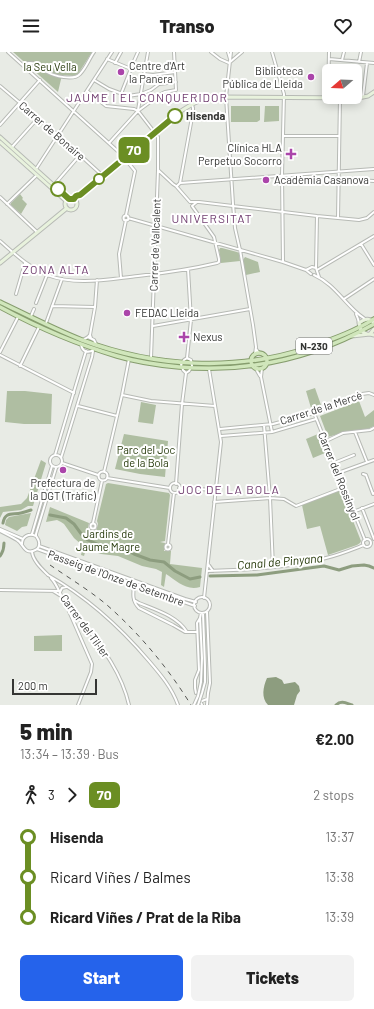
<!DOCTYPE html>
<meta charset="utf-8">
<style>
:root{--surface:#fff;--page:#f2f2f2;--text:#222;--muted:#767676;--accent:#2563eb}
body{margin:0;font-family:Barlow,sans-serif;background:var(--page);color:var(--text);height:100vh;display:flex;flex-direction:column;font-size:15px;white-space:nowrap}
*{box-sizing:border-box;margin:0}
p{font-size:13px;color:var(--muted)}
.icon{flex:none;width:22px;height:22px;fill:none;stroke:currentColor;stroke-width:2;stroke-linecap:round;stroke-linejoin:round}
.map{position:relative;height:653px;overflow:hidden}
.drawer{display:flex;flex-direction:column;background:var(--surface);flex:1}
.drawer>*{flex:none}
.badge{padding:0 8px;border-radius:6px;font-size:14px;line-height:26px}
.needle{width:26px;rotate:251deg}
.buttons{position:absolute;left:322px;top:12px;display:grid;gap:8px}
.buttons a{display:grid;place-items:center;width:40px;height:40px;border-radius:6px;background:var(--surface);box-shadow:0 2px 10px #0003;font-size:20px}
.scale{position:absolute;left:12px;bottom:10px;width:85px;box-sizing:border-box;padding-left:4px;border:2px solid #353634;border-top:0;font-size:11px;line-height:14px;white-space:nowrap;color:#353634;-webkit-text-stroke:3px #fff;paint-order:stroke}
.map>.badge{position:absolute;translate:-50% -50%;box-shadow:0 0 0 2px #fff}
.legs{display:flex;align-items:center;gap:6px;height:44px;padding:0 20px;font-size:13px}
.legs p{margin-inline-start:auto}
.summary{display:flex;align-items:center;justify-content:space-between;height:68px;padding:0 20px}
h1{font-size:22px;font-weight:800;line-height:30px}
.cta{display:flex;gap:8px;margin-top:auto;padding:8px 20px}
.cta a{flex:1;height:46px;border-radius:6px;background:var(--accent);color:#fff;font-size:16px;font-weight:800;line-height:46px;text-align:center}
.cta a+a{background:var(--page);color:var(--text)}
ul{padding:0 20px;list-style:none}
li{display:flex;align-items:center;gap:14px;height:40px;font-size:15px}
li i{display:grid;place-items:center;width:6px;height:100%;margin:0 5px;background:currentColor}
li i::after{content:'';width:10px;height:10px;margin:-5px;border:3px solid;border-radius:50%;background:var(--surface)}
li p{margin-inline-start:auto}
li:first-child i{background:linear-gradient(#0000 50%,currentColor 0)}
li:last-child i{background:linear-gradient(currentColor 50%,#0000 0)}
header{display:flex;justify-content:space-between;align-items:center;height:52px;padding:0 20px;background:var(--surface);font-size:18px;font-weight:800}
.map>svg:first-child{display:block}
</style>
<header><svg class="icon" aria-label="menu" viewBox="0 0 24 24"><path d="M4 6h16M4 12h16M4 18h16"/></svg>Transo<svg class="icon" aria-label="heart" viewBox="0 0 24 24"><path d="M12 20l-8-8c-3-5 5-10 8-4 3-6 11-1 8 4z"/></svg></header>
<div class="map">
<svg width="374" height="653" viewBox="0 0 374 653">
<rect width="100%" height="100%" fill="#e8ebe5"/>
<path fill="#afbea2" d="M13,0h79l-14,22 -5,2 -11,-1 -4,17z
M231,54h29v14l-3,2h-26z
M265,54h14v15l-15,1z
M20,142l3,4 -1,1 5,5 -6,10 -10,-9v-2z
M220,196h2l15,4 2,1 1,8 -19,2 -2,-13z
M245,205l13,5 2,10 -14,3 -3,-15z
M315,336l6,17 -10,3 -5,-17z
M7,339h18l27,3 -1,30h-27l-19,-2z
M359,349l6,16 9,-7v16l-6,3 -23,3 -17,5 -8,-21z
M141,350l15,3 -3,19 -15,-2z
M124,382l44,7 -3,36 -25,-3 -25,-5z
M318,382l7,19 -12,5 -7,-19z
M41,408l5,3 -13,43h-5l-7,4 -18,2 -3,6v-11l21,-3 6,-6z
M108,431l61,10 1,2 -5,46 -5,1 5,1 -1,8h7l-1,13 32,4 -2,19c-14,4 -23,-6 -34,-13l-2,13 -3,-2 1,-13 -6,-3 -14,-3 -24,-10 -17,-2 -15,-5 -2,7 -3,-1 2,-9 -9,-8 -10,-14 -3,-2 -4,-2 -11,2 4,-15 39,16 -1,5 8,3 2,-7 -1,-3 9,-37z
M338,439h2l2,2 19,48 -1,2 -3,2 -29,10 -8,-29 -13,3 -5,-24z
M31,461l-4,13 -5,1 -5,4 -12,-6 1,-5 3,-3z
M62,583v16h-28v-15z"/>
<path fill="#8d9d7f" d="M276,625l6,3 2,4 11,-2 4,4 1,5 -3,4 -3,10h-26c-7,-7 -5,-18 -1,-27z"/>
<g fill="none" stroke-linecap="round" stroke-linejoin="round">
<path stroke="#8d9d7f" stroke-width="3" d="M50,463l16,3 8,6 8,11 6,5 16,7h16l14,7 16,6 14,2 11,9 15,8 10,-2
M3,471c2,-12 10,-8 18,-10 4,-1 7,-2 10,-3
M0,504c3,-4 4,-8 4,-13
M210,524l47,-1 67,-9 15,4 13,-4 12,-1 5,1 5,2
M336,653c5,-5 10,-2 16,0"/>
<path stroke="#c4c7c2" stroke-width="2" stroke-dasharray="2 1" stroke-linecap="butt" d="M196,641l5,10"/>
<g stroke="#b7bab5" stroke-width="4">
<path id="street" d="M8,0l114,103 13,16 -9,44
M211,0l9,7 9,4
M228,0l2,7
M231,0l-5,45 7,107 2,24 5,22 13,75 3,22 -1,7
M272,0l12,42 -2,81 1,87
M107,7l24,10
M329,7l45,4
M342,8l2,-8
M359,10l2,-10
M115,11l6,-11
M229,11l13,-11
M24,14l4,-3c8,-1 12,5 19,9 7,4 27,9 33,2 6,-6 9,-15 14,-22
M144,22l9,1 22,-3
M94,28l15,9 19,7 13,-2 10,-4 8,-6 17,-2
M0,34l58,49 45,41
M87,39l19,15 28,3 4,2 17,22 3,4v33l-7,188
M121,42l13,-33 4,-9
M363,44l4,-33
M328,46l1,-46
M138,58l10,-58
M0,73l40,-45
M283,84h56
M109,91l29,-32 23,-17 4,-2 11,-2 -2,-38
M12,95l26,-29
M36,117l76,-117
M158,118l15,14 3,2 14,16h9l118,14 42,4 8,-2 7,-6
M339,127l35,2
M180,131l13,-71v-4l-1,-3
M54,133l26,-30
M177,134l3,-3 194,-14
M0,145l37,35
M7,152l30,-29
M123.5 166a2.5 2.5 0 1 1 5 0a2.5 2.5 0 1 1-5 0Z
M128,166l155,44 23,8 5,4
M338,166l2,-120
M0,189c15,13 28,26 47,34 29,11 62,4 91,1 27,-3 54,-7 79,-13l2,-1v-3l-5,-22 -22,-31 5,-4
M361,192l13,21
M316,216l1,-52
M306,218l6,-3 4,1 3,9
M317,218l57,-34
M314,223c18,8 27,23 41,36 3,3 7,6 10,8
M121,226l-2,-24 7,-34
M16,242l9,-31
M344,247l30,-20
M36,251l11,-28
M52,254l43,1
M356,262l2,5 1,4
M31,264l3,-7
M46,271l16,-44
M153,274l97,-17
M88,285l6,3 2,4
M91,286l-1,-3 5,-28 2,-27
M83,288l5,-3 2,-2
M81,292c1,7 6,10 12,6
M256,297l3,4
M0,300l18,-35
M0,303l74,38
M20,314l19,-39
M262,316l-1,9 11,55
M256,317l4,7
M186,321l3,-2 3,-5 -1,-6 -4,-2
M122,343l29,6 64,5
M78,354l39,10
M314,361l51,127
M264,373l6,73 3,69
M220,377l53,-5 41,-11 48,-19 7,-1 5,2
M355,380l12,30
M221,384l51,-4 44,-13
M326,389l17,-8 27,-3 4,-2
M50 409a6 6 0 1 1 12 0a6 6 0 1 1-12 0Z
M55,403l31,-104
M61,406l31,-101 1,-6
M62,411l36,12
M334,411l20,-8
M98.5 424a4.5 4.5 0 1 1 9 0a4.5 4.5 0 1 1-9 0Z
M104,420l18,-77 7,-36
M338,421l36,-13
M363,422l3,1 7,19 1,-1
M107,426l63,10
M170 436a5 5 0 1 1 10 0a5 5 0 1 1-10 0Z
M176,432l6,-80 4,-31 -3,-3 -2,-5 3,-5 3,-2 4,-38 -3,-51
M179,436l37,2
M214,450l56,-4 14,1 12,7 47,-18
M362,456l12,31
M353,460l21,-8
M93,471l9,-42
M90.5 474a2.5 2.5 0 1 1 5 0a2.5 2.5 0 1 1-5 0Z
M0,477l23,10
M0,479c6,3 12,6 17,9 6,3 7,14 16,11 3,-1 6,-3 6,-6 1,-4 -1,-6 -3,-9 -7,-3 -14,0 -14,8
M32,482l20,-68
M36,484v-2l20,-66
M363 491a4 4 0 1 1 8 0a4 4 0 1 1-8 0Z
M168,492l6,-51
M165.5 495a2.5 2.5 0 1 1 5 0a2.5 2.5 0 1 1-5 0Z
M39,494l146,53 11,3
M37,497l158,57
M32,500c1,9 10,17 16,23
M208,512l5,7
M207,519c39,-1 80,-3 119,-13 13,-3 25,-8 38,-13
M48,523c39,22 73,53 101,86 12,14 23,27 29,44
M51,526c6,6 8,14 12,21 6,8 13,16 20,24 20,25 39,51 46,82
M134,533c-1,9 -2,16 5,23l34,17 12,7h12
M0,538l59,1
M53,539l8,5
M60,540l2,-4 4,-1
M194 553a8 8 0 1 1 16 0a8 8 0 1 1-16 0Z
M204,546l17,-156 -12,-73
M134,548l5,3c17,7 38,13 48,29
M65,550l27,62 -1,8 -13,33
M207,560l3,71 -2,10 -1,12
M201,561l-1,5 2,40 -1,24
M203,561l2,53v16
M196,641l-1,-5v-8l4,-10 -2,-47 3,-5
M202,649l5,-2
M201,651l1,2"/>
</g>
<g stroke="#b7bab5" stroke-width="5">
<path id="secondary" d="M0,85l69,62
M0,90l66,59
M65 152a6 6 0 1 1 12 0a6 6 0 1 1-12 0Z
M74,147c1,-3 3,-4 6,-4l101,-84c14,-9 22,-13 39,-14l138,1 10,-2 6,-4
M0,211l67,-55
M367,282l-6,-3 -2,-8c5,-4 11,-6 15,0
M370,282l4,-5
M352,284l18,-2 4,1"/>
</g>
<g stroke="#869d6e" stroke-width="5.5">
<path id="primary" d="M0,250c27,13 54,27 82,38 72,27 152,32 226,8 22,-8 46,-16 66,-29
M0,255c37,20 76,37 117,49 20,6 41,9 62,11 70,6 135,-9 195,-43
M251 309a8 8 0 1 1 16 0a8 8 0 1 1-16 0Z"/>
</g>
<use href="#street" stroke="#fff" stroke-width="2"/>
<use href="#secondary" stroke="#e8f2dd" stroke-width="3"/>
<use href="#primary" stroke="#d0e6bb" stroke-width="3.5"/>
<path stroke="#585956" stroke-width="1" stroke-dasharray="5 5" stroke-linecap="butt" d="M50,513c19,13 39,25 57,40 33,29 61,63 84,100"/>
<g stroke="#b7bab5" stroke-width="4" stroke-linecap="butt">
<path id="street-bridge" d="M194,653l4,-9 3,-14
M198,653l4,-12 3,-11"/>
</g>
<use href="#street-bridge" stroke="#fff" stroke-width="2"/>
</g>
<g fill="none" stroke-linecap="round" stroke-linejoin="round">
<g stroke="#fff" stroke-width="9">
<path id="line-1" d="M58,137l11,10h5c1,-3 3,-4 6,-4l95,-79"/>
</g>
<use href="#line-1" stroke="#6b8e23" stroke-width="6"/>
</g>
<g fill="#ab45aa" stroke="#fff" stroke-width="1.5">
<circle cx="121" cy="20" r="4"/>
<circle cx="311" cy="25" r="4"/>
<path d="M289 96h4v4h4v4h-4v4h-4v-4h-4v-4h4z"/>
<circle cx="266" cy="128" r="4"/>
<circle cx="127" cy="261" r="4"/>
<path d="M182 279h4v4h4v4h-4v4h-4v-4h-4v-4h4z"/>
<circle cx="63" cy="418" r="4"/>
</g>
<g fill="#fff" stroke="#6b8e23" stroke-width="2">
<circle cx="175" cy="64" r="7"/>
<circle cx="99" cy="127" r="5"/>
<circle cx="58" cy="137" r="7"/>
</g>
<g text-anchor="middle" stroke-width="4" stroke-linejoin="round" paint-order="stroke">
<rect fill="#fff" stroke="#727271" stroke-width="1" x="296" y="286" width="36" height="16" rx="3"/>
<g font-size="10" font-weight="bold" fill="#353634">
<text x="314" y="298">N-230</text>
</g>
<g font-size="11" fill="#353634" stroke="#fff" text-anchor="start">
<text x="129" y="18">Centre d'Art<tspan x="129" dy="13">la Panera</tspan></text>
<text x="303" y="23" text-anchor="end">Biblioteca<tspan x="303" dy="13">Pública de Lleida</tspan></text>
<text x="282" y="100" text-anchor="end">Clínica HLA<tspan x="282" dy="13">Perpetuo Socorro</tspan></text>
<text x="274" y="132">Acadèmia Casanova</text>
<text x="135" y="265">FEDAC Lleida</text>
<text x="193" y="289">Nexus</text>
<text x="63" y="435" text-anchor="middle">Prefectura de<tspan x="63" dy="13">la DGT (Tràfic)</tspan></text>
</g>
<g font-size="11" fill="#1e3202" stroke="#fff">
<text x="50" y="19">la Seu Vella</text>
<text x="146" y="402">Parc del Joc<tspan x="146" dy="13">de la Bola</tspan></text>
<text x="108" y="486">Jardins de<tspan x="108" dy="13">Jaume Magre</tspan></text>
</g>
<g font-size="11" font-weight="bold" fill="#353634" stroke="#fff" text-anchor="start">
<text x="186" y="68">Hisenda</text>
</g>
<g font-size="11" fill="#353634" stroke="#fff">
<text transform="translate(52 79) rotate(41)" y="4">Carrer de Bonaire</text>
<text transform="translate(155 193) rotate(-88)" y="4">Carrer de Vallcalent</text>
<text transform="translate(321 356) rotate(-18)" y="4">Carrer de la Mercè</text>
<text transform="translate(339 424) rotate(68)" y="4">Carrer del Rossinyol</text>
<text transform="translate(116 526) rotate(20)" y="4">Passeig de l'Onze de Setembre</text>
<text transform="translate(85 574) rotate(54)" y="4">Carrer del Til·ler</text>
</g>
<g font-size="12" letter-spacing="1" fill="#713e70" stroke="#fff">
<text x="147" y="50">JAUME I EL CONQUERIDOR</text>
<text x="212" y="171">UNIVERSITAT</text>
<text x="56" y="222">ZONA ALTA</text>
<text x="229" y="442">JOC DE LA BOLA</text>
</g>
<g font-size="12" font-style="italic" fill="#213504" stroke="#fff">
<text transform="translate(280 510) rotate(-5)" y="4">Canal de Pinyana</text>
</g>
</g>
</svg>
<div class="buttons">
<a><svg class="needle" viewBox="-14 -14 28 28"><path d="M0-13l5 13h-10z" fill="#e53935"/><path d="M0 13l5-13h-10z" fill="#767676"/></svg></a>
</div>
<div class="scale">200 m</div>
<b class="badge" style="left:134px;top:98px;background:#6b8e23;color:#fff">70</b>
</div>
<section class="drawer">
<div class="summary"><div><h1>5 min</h1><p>13:34 – 13:39 · Bus</p></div><b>€2.00</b></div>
<div class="legs"><svg class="icon" aria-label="walk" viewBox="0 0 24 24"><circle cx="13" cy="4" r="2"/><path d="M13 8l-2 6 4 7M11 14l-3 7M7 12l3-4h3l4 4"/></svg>3<svg class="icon" aria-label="forward" viewBox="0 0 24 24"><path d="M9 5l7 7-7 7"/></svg><b class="badge" style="background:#6b8e23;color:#fff">70</b><p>2 stops</p></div>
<ul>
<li><i style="color:#6b8e23"></i><b>Hisenda</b><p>13:37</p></li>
<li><i style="color:#6b8e23"></i><span>Ricard Viñes / Balmes</span><p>13:38</p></li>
<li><i style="color:#6b8e23"></i><b>Ricard Viñes / Prat de la Riba</b><p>13:39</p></li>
</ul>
<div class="cta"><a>Start</a><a>Tickets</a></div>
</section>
